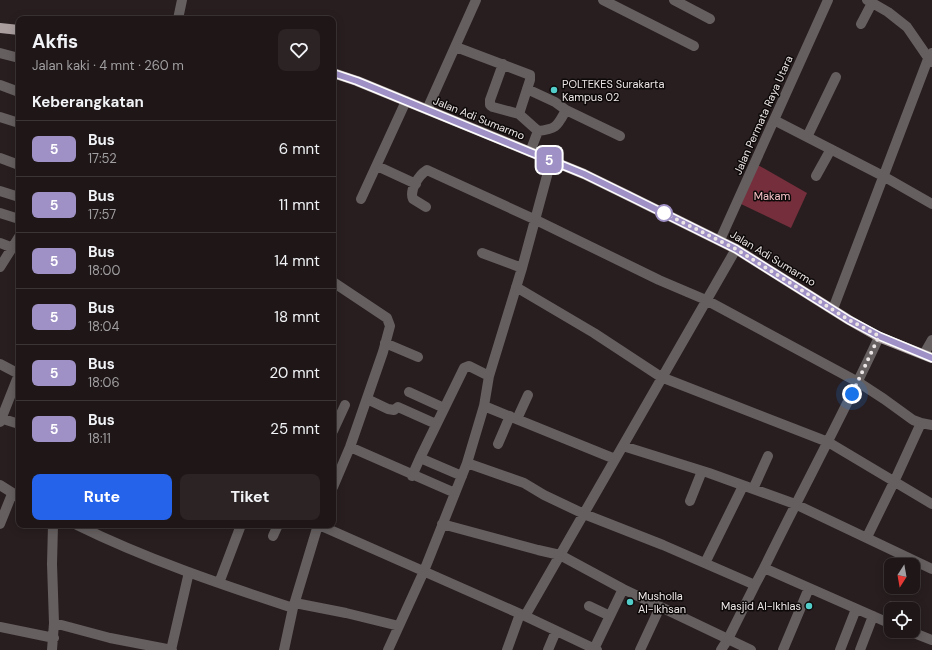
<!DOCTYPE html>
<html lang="id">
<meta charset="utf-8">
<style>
:root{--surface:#1e1617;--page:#2b2324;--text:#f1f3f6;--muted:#a19fa1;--line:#3c3536;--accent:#2563eb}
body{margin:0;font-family:"DM Sans",sans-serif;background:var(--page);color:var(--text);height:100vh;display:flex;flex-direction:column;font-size:15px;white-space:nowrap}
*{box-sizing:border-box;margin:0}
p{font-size:13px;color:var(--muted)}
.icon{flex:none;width:22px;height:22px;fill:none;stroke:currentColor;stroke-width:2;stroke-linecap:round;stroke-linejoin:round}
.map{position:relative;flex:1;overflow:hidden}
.sheet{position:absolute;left:16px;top:16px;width:320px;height:512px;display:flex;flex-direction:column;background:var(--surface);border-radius:8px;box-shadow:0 2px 10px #0003,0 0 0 1px var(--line)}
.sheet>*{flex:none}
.badge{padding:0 8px;border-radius:6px;font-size:14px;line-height:26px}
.needle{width:26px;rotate:191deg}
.fabs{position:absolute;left:884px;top:558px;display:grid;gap:8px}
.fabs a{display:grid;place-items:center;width:36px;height:36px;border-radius:8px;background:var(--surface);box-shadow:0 2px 10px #0003,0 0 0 1px var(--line);font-size:20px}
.you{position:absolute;width:20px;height:20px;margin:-10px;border:3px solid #fff;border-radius:50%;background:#1a73e8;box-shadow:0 0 0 6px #1a73e833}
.map>.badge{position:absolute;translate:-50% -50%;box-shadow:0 0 0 2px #fff}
h2{padding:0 16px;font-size:15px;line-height:36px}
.round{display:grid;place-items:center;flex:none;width:42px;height:42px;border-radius:8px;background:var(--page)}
.summary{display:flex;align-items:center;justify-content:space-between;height:68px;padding:0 16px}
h1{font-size:19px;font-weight:700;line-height:30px}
.primary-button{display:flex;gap:8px;margin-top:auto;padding:8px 16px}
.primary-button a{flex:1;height:46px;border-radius:8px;background:var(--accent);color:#fff;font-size:16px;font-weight:700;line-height:46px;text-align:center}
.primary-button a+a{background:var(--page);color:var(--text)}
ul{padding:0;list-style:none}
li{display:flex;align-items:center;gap:12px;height:56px;padding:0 16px;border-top:1px solid var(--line)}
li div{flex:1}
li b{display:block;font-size:15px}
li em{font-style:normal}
li .badge{min-width:44px;font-weight:700;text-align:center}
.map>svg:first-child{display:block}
</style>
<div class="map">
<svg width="932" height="650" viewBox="0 0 932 650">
<rect width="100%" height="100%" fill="#281e1f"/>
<path fill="#752e3b" d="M758,165l49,28 -16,35 -50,-24z"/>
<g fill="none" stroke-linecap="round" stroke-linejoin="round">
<path stroke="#655f60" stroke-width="10" d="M603,0l91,46
M674,0l36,19
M867,0l21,12 19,15 24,35
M178,19l4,-19
M861,24l11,-21
M456,47l74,28v5l-11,34
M0,53l19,5
M503,64l-13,36v5l3,2 26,7 19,17
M0,85l19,7
M527,89l28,13 11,8 54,26
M428,110l1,-5 47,-105
M0,117l19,6
M774,120l109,56 49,28
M807,137l29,-60
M530,152l8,-21c19,-2 19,-5 28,-21
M0,158l19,7
M377,166l39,18
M816,176l15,-27
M0,191l19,6
M361,199l45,-98
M426,207l-13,-8c-4,-9 6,-24 14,-29l109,50 123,60 47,20 152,82 26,17 29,21 8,3 -27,59 -27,55
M0,213l19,6
M720,240l108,-240
M0,243l13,5
M482,253l40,15
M0,267l19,-30
M333,282l54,36 3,8 -7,26 -33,95 -17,40
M516,287l78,46 67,44 167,65 104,62
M833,309l95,-250 4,-6
M879,337c-36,78 -77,153 -115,231l127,56
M385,343l33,14
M924,354l8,-14
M0,364l19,10 -19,48
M409,392l35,16
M367,399l21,10 6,1 4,-3 38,17
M484,406l131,53
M0,418l19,6
M517,419l11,-24
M921,423l11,2
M333,431l12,-26
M498,444l12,-28
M623,446l86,27 86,31 137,65
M350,447l105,46
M420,458l42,18
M467,463l57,20 20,12 40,19 79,31 92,40 -27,54 -7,11
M412,476l8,-18 44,-90 5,-2 20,10
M0,485l19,12
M753,489l15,-33
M690,501l12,-30
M0,524l12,-30
M442,524l96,26 22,5 63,34 128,61
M77,525c69,34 143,59 216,83l-9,42
M319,525l206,91 72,34
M273,536l5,-11
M705,563l38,-77
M219,583l22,-58
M755,585l9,-17
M295,603l51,10 53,13
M589,606l21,10
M293,608l25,-83
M525,616c71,-122 140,-245 211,-367
M888,622v-10l4,-6
M54,623l56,15 62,12
M0,627l54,11
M909,631l23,9
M594,649l29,-60
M52,650l2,-27 -2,-59 1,-39
M171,650l18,-78
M388,650l36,-79 43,-108 17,-57 5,-30 33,-108 29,-107
M507,650l13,-36
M548,650l8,-19
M640,650l20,-43
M783,650l26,-62
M840,650l16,-41
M860,650l13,-34"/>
<path stroke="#aa9e9f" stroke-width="10" d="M0,28l19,2
M333,73l24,8 227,93 45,22 107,53 113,71 30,17 53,21"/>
</g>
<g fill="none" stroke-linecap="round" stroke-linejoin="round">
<g stroke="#fff" stroke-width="9">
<path id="line" d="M333,73l24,8 173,71 54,22 45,22 107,53 113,71 30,16 53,22"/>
</g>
<use href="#line" stroke="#9f91c5" stroke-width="6"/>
<path stroke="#ede6e7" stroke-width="4" stroke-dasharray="0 7.2" d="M664,213l72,36 113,71 30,16 -27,58"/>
</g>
<g fill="#53cdc9" stroke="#0d0909" stroke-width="1.5">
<circle cx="554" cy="90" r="4"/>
<circle cx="630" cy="602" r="4"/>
<circle cx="809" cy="606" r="4"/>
</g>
<circle fill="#fff" stroke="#9f91c5" stroke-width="2" cx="664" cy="213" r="8"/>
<g text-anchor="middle" stroke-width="3" stroke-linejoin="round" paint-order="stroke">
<g font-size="11" fill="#ede6e7" stroke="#0d0909" text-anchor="start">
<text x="562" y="88">POLTEKES Surakarta<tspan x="562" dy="13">Kampus 02</tspan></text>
<text x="638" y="600">Musholla<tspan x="638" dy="13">Al-Ikhsan</tspan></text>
<text x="801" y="610" text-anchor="end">Masjid Al-Ikhlas</text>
</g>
<g font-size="11" fill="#ede6e7" stroke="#0d0909">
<text transform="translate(763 115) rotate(-66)" y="4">Jalan Permata Raya Utara</text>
<text transform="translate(479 118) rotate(22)" y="4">Jalan Adi Sumarmo</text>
<text transform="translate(773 258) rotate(31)" y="4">Jalan Adi Sumarmo</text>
</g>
<g font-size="11" fill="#f6c1c6" stroke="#0d0909">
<text x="772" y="200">Makam</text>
</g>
</g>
</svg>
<div class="fabs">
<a><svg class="needle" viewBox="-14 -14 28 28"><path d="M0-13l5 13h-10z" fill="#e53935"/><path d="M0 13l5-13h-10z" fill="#a19fa1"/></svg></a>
<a><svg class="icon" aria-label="locate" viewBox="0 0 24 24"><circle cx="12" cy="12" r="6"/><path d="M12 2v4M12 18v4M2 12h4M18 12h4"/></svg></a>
</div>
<div class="you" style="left:852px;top:394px"></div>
<b class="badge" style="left:549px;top:160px;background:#9f91c5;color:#fff">5</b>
<section class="sheet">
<div class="summary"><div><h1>Akfis</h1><p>Jalan kaki · 4 mnt · 260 m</p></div><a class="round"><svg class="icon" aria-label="heart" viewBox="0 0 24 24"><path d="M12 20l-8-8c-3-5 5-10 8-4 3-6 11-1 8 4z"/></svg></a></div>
<h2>Keberangkatan</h2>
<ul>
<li><span class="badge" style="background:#9f91c5;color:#fff">5</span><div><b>Bus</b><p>17:52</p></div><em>6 mnt</em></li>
<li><span class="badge" style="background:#9f91c5;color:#fff">5</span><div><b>Bus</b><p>17:57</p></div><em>11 mnt</em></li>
<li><span class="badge" style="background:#9f91c5;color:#fff">5</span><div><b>Bus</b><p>18:00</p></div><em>14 mnt</em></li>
<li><span class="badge" style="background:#9f91c5;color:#fff">5</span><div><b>Bus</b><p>18:04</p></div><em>18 mnt</em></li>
<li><span class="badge" style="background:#9f91c5;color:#fff">5</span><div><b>Bus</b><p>18:06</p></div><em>20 mnt</em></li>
<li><span class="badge" style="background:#9f91c5;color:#fff">5</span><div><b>Bus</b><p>18:11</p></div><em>25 mnt</em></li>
</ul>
<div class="primary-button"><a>Rute</a><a>Tiket</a></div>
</section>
</div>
